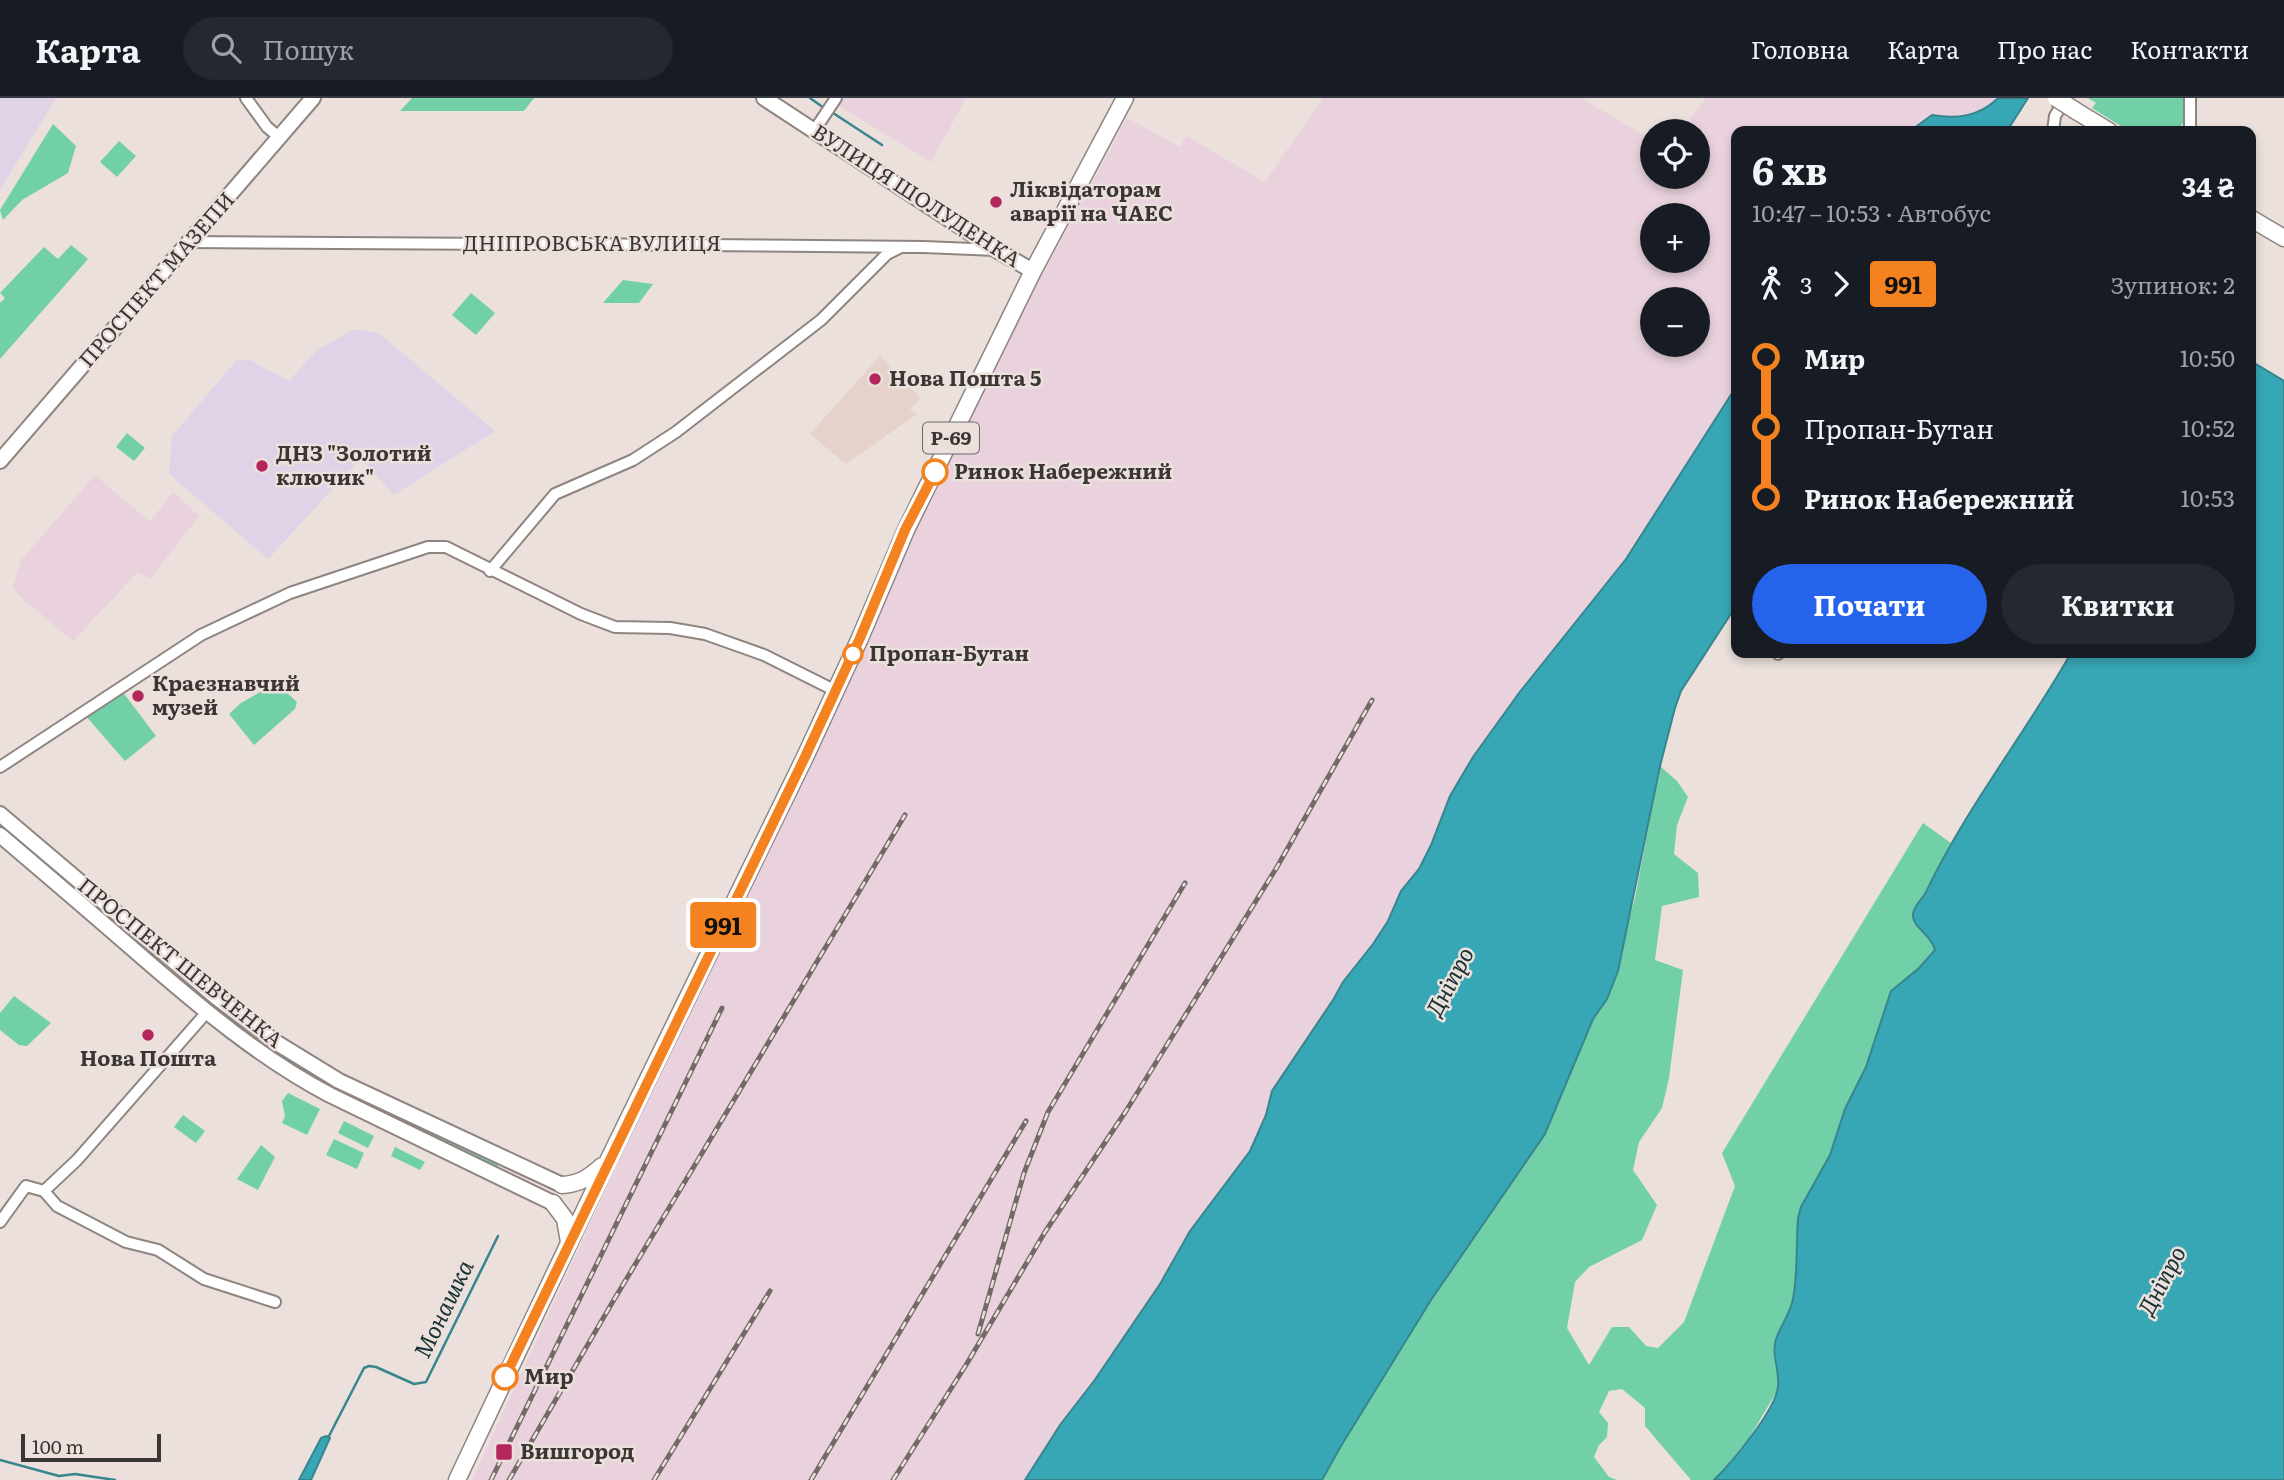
<!DOCTYPE html>
<html lang="uk">
<meta charset="utf-8">
<style>
:root{--surface:#171b24;--page:#242831;--text:#f1f3f6;--muted:#9ea1a6;--line:#363941;--accent:#2563eb}
body{margin:0;font-family:Literata,serif;background:var(--page);color:var(--text);height:100vh;display:flex;flex-direction:column;font-size:26px;white-space:nowrap}
*{box-sizing:border-box;margin:0}
p{font-size:23px;color:var(--muted)}
.icon{flex:none;width:38px;height:38px;fill:none;stroke:currentColor;stroke-width:2;stroke-linecap:round;stroke-linejoin:round}
.map{position:relative;flex:1;overflow:hidden}
.panel{position:absolute;left:1731px;top:28px;width:525px;height:532px;display:flex;flex-direction:column;background:var(--surface);border-radius:14px;box-shadow:0 4px 10px #0003}
.panel>*{flex:none}
.badge{padding:0 14px;border-radius:5px;font-size:24px;line-height:46px}
.fabs{position:absolute;left:1640px;top:21px;display:grid;gap:14px}
.fabs a{display:grid;place-items:center;width:70px;height:70px;border-radius:50%;background:var(--surface);box-shadow:0 4px 10px #0003;font-size:35px}
.scale{position:absolute;left:21px;bottom:18px;width:140px;box-sizing:border-box;padding-left:7px;border:4px solid #3a3634;border-top:0;font-size:19px;line-height:24px;white-space:nowrap;color:#3a3634;-webkit-text-stroke:5px #ebe0db;paint-order:stroke}
.map>.badge{position:absolute;translate:-50% -50%;box-shadow:0 0 0 4px #fff}
.legs{display:flex;align-items:center;gap:10px;height:77px;padding:0 21px;font-size:23px}
.legs p{margin-inline-start:auto}
.overview{display:flex;align-items:center;justify-content:space-between;height:119px;padding:0 21px}
h1{font-size:38px;font-weight:700;line-height:52px}
.action{display:flex;gap:14px;margin-top:auto;padding:14px 21px}
.action a{flex:1;height:80px;border-radius:42px;background:var(--accent);color:#fff;font-size:28px;font-weight:700;line-height:80px;text-align:center}
.action a+a{background:var(--page);color:var(--text)}
ul{padding:0 21px;list-style:none}
li{display:flex;align-items:center;gap:24px;height:70px;font-size:26px}
li i{display:grid;place-items:center;width:10px;height:100%;margin:0 9px;background:currentColor}
li i::after{content:'';width:18px;height:18px;margin:-9px;border:5px solid;border-radius:50%;background:var(--surface)}
li p{margin-inline-start:auto}
li:first-child i{background:linear-gradient(#0000 50%,currentColor 0)}
li:last-child i{background:linear-gradient(currentColor 50%,#0000 0)}
header{display:flex;align-items:center;gap:42px;box-sizing:border-box;height:98px;padding:0 35px;background:var(--surface);border-bottom:2px solid var(--line)}
header strong{font-size:33px}
nav{display:flex;gap:38px;margin-inline-start:auto;font-size:24px}
.search{width:490px;height:63px;background:var(--page);display:flex;align-items:center;gap:18px;box-sizing:border-box;padding:0 24px;border-radius:38px;color:var(--muted);font-size:26px}
.map>svg:first-child{display:block}
</style>
<header>
<strong>Карта</strong>
<div class="search"><svg class="icon" aria-label="search" viewBox="0 0 24 24"><circle cx="10" cy="10" r="6"/><path d="M15 15l6 6"/></svg>Пошук</div>
<nav><a>Головна</a><a>Карта</a><a>Про нас</a><a>Контакти</a></nav>
</header>
<div class="map">
<svg width="2284" height="1382" viewBox="0 0 2284 1382">
<rect width="100%" height="100%" fill="#ebe0db"/>
<path fill="#e5d2ca" d="M880,258l40,42 -10,12 7,4 -71,50 -36,-30z"/>
<path fill="#e9d2dd" fill-rule="evenodd" d="M844,0h122l-35,64 -92,-56z
M1321,0h260l71,42v37h46v-46h-16l24,-33h292l-13,10 -19,8 -12,2 -22,-3 -22,16h-174v256l-110,172 -107,134 -46,64 -23,39 -19,49 -12,24 -18,22 -13,30 -15,23 -30,38 -10,18 -61,91 -6,24 -16,36 -60,80 -30,53 -66,97 -34,44 -35,55h-553l388,-842 104,-218 163,-302 53,29 6,-11 79,46 57,-83zM1652,117h46v46h-46zM1652,201h46v46h-46z
M95,377l55,47 23,-30 26,24 -49,63 -12,-7 -65,69 -56,-47 -4,-8 8,-26z"/>
<path fill="#e1d3e7" d="M0,0h56l-56,92z
M355,231l25,5 115,97 -101,64 -33,-37 -93,101 -99,-85 3,-38 64,-75 12,-2 41,22 28,-31z"/>
<path fill="#72d0a8" d="M412,0h122l-10,13h-124z
M2088,0h95l1,17 -1,8 -6,8h-48l-37,-23 4,-5z
M53,26l23,22 -8,27 -46,27 -19,20 -3,-10z
M119,43l17,15 -19,21 -17,-15z
M71,147l17,14 -88,100v-56l5,-5 -5,-5 44,-46 14,12z
M623,182l30,4 -14,19h-36z
M471,195l24,20 -19,22 -24,-20z
M127,335l18,15 -11,13 -18,-14z
M276,585l21,19 -2,7 -41,36 -25,-31 12,-11z
M122,593l34,45 -31,25 -40,-46z
M1660,668l17,15 11,16 -11,28 -3,29 24,19 1,24 -37,9 -7,54 28,10 -14,108 -7,30 -23,34 -6,28 24,35 -15,35 -53,27 -14,15 -8,46 22,37 23,-38h17l17,19 12,2 26,-26 51,-136 -13,-33 201,-330 28,20 -27,53 -9,11 -1,16 18,17 3,10 -16,18 -28,23 -25,76 -21,42 -15,46 -29,52 -8,91 -4,13 -14,30 -1,16 4,23 -1,11 -29,49 -34,40h-23l-46,-54v-18l-23,-19 -13,2 -10,21 9,11 -1,14 -8,8 -5,12 15,20 8,3h-295l19,-34 90,-146 114,-166 48,-115 14,-20 28,-101z
M67,780l105,89 -4,5 -103,-90z
M14,898l37,27 -24,23 -8,-1 -19,-15v-17z
M226,917l76,54 67,35 -2,4 -67,-35 -77,-57z
M288,995l32,16 -13,26 -25,-12 3,-7 -3,-15z
M374,1008l123,55 2,4 -4,2 -123,-57z
M183,1017l22,16 -9,12 -22,-16z
M344,1023l30,15 -6,12 -30,-15z
M334,1041l30,14 -7,16 -31,-14z
M261,1047l14,12 -17,33 -21,-11z
M395,1049l30,15 -5,8 -29,-14z"/>
<path fill="#37a7b5" stroke="#38858e" stroke-width="2" d="M1998,0h30l-21,33h-97l22,-16c24,4 47,2 66,-17z
M2251,263l33,20v1099h-570c18,-18 61,-69 64,-93 2,-16 -7,-32 -2,-48 5,-14 14,-25 17,-40 5,-26 3,-55 5,-81l3,-11 29,-52 15,-46 21,-42 25,-76 28,-23 16,-18c-4,-16 -23,-23 -22,-35 0,-9 9,-15 13,-23 40,-84 99,-158 145,-239h179z
M1736,289v219l-55,85 -6,17 -15,58 -42,205 -11,28 -14,20 -48,115 -114,166 -90,146 -19,34h-297l35,-55 34,-44 66,-97 30,-53 60,-80 16,-36 6,-24 61,-91 10,-18 30,-38 15,-23 13,-30 18,-22 12,-24 19,-49 23,-39 46,-64 107,-134z
M326,1338l4,2 -19,42h-12l22,-42z"/>
<g fill="none" stroke-linecap="round" stroke-linejoin="round">
<path stroke="#38858e" stroke-width="2.5" d="M810,0l14,10
M830,13l52,34
M329,1338l35,-68 5,-2 7,1 38,17 12,-2 72,-146
M0,1362l59,16 16,-2 40,6"/>
<g stroke="#8f8580" stroke-width="14">
<path id="street" d="M246,0l21,29 12,10
M814,33l22,-33
M2053,33l2,-15 11,-18
M2190,33v-33
M189,144l511,3 224,2 72,3
M490,473l65,-77 78,-34 43,-28 145,-112 66,-66 12,-6
M1778,556l1,-1
M0,669l201,-132 89,-42 138,-46h18l135,67 34,13 55,1 35,6 59,21 72,36
M207,914l-130,148 -33,31 13,15 69,36 32,8 46,29 71,23
M0,1124l26,-36 18,5"/>
</g>
<g stroke="#8f8580" stroke-width="18">
<path id="secondary" d="M764,0l232,152 37,21
M0,363l313,-363
M0,716l217,184 60,45 62,38 223,104
M0,737c47,40 95,81 142,122 59,51 118,101 188,138l223,108"/>
</g>
<g stroke="#8f8580" stroke-width="19">
<path id="primary" d="M2076,13l33,20
M2250,120l34,20
M562,1087c17,-1 27,-7 40,-19
M553,1105l12,16 4,23
M457,1382l150,-317 198,-406 55,-119 46,-108 127,-259 92,-173"/>
</g>
<use href="#street" stroke="#fff" stroke-width="10"/>
<use href="#secondary" stroke="#fff" stroke-width="14"/>
<use href="#primary" stroke="#fff" stroke-width="16"/>
<g stroke="#716a67" stroke-width="5">
<path id="rail" d="M978,1236l46,-161 24,-61 137,-229
M491,1382l231,-472
M509,1382l103,-177 293,-488
M654,1382l116,-189
M811,1382l215,-359
M893,1382l73,-115 79,-133 81,-121 151,-244 95,-167"/>
</g>
<use href="#rail" stroke="#ebe0db" stroke-width="2.5" stroke-dasharray="8" stroke-linecap="butt"/>
<g stroke="#8f8580" stroke-width="19" stroke-linecap="butt">
<path id="primary-bridge" d="M2056,0l20,13"/>
</g>
<use href="#primary-bridge" stroke="#fff" stroke-width="16"/>
</g>
<g fill="none" stroke-linecap="round" stroke-linejoin="round">
<g stroke="#fff" stroke-width="16">
<path id="line-1" d="M505,1279l300,-620 55,-119 45,-108 30,-58"/>
</g>
<use href="#line-1" stroke="#f58220" stroke-width="10"/>
</g>
<g fill="#b4275c" stroke="#ebe0db" stroke-width="2.5">
<circle cx="996" cy="104" r="7"/>
<circle cx="875" cy="281" r="7"/>
<circle cx="262" cy="368" r="7"/>
<circle cx="138" cy="598" r="7"/>
<circle cx="148" cy="937" r="7"/>
<rect x="495" y="1345" width="18" height="18" rx="3.5"/>
</g>
<g fill="#fff" stroke="#f58220" stroke-width="3.5">
<circle cx="935" cy="374" r="12"/>
<circle cx="853" cy="556" r="9"/>
<circle cx="505" cy="1279" r="12"/>
</g>
<g text-anchor="middle" stroke-width="5" stroke-linejoin="round" paint-order="stroke">
<rect fill="#ebe0db" stroke="#6f6966" stroke-width="2" x="923" y="324.5" width="56" height="31" rx="5"/>
<g font-size="19" font-weight="bold" fill="#3a3634">
<text x="951" y="347">Р-69</text>
</g>
<g font-size="21" font-weight="bold" fill="#3a3634" stroke="#ebe0db" text-anchor="start">
<text x="1010" y="99">Ліквідаторам<tspan x="1010" dy="24">аварії на ЧАЕС</tspan></text>
<text x="889" y="288">Нова Пошта 5</text>
<text x="276" y="363">ДНЗ "Золотий<tspan x="276" dy="24">ключик"</tspan></text>
<text x="152" y="593">Краєзнавчий<tspan x="152" dy="24">музей</tspan></text>
<text x="148" y="968" text-anchor="middle">Нова Пошта</text>
<text x="520" y="1361">Вишгород</text>
</g>
<g font-size="21" fill="#3a3634" stroke="#ebe0db">
<text transform="translate(916 98) rotate(33)" y="7">ВУЛИЦЯ ШОЛУДЕНКА</text>
<text x="592" y="153">ДНІПРОВСЬКА ВУЛИЦЯ</text>
<text transform="translate(157 182) rotate(-49)" y="7">ПРОСПЕКТ МАЗЕПИ</text>
<text transform="translate(180 865) rotate(39)" y="7">ПРОСПЕКТ ШЕВЧЕНКА</text>
</g>
<g font-size="21" font-weight="bold" fill="#3a3634" stroke="#ebe0db" text-anchor="start">
<text x="954" y="381">Ринок Набережний</text>
<text x="869" y="563">Пропан-Бутан</text>
<text x="524" y="1286">Мир</text>
</g>
<g font-size="23" font-style="italic" fill="#183134" stroke="#ebe0db">
<text transform="translate(1450 884) rotate(-62)" y="8">Дніпро</text>
<text transform="translate(2162 1183) rotate(-62)" y="8">Дніпро</text>
<text transform="translate(444 1211) rotate(-64)" y="8">Монашка</text>
</g>
</g>
</svg>
<div class="fabs">
<a><svg class="icon" aria-label="locate" viewBox="0 0 24 24"><circle cx="12" cy="12" r="6"/><path d="M12 2v4M12 18v4M2 12h4M18 12h4"/></svg></a>
<a>+</a>
<a>−</a>
</div>
<div class="scale">100 m</div>
<b class="badge" style="left:723px;top:827px;background:#f58220;color:#111">991</b>
<section class="panel">
<div class="overview"><div><h1>6 хв</h1><p>10:47 – 10:53 · Автобус</p></div><b>34 ₴</b></div>
<div class="legs"><svg class="icon" aria-label="walk" viewBox="0 0 24 24"><circle cx="13" cy="4" r="2"/><path d="M13 8l-2 6 4 7M11 14l-3 7M7 12l3-4h3l4 4"/></svg>3<svg class="icon" aria-label="forward" viewBox="0 0 24 24"><path d="M9 5l7 7-7 7"/></svg><b class="badge" style="background:#f58220;color:#111">991</b><p>Зупинок: 2</p></div>
<ul>
<li><i style="color:#f58220"></i><b>Мир</b><p>10:50</p></li>
<li><i style="color:#f58220"></i><span>Пропан-Бутан</span><p>10:52</p></li>
<li><i style="color:#f58220"></i><b>Ринок Набережний</b><p>10:53</p></li>
</ul>
<div class="action"><a>Почати</a><a>Квитки</a></div>
</section>
</div>
